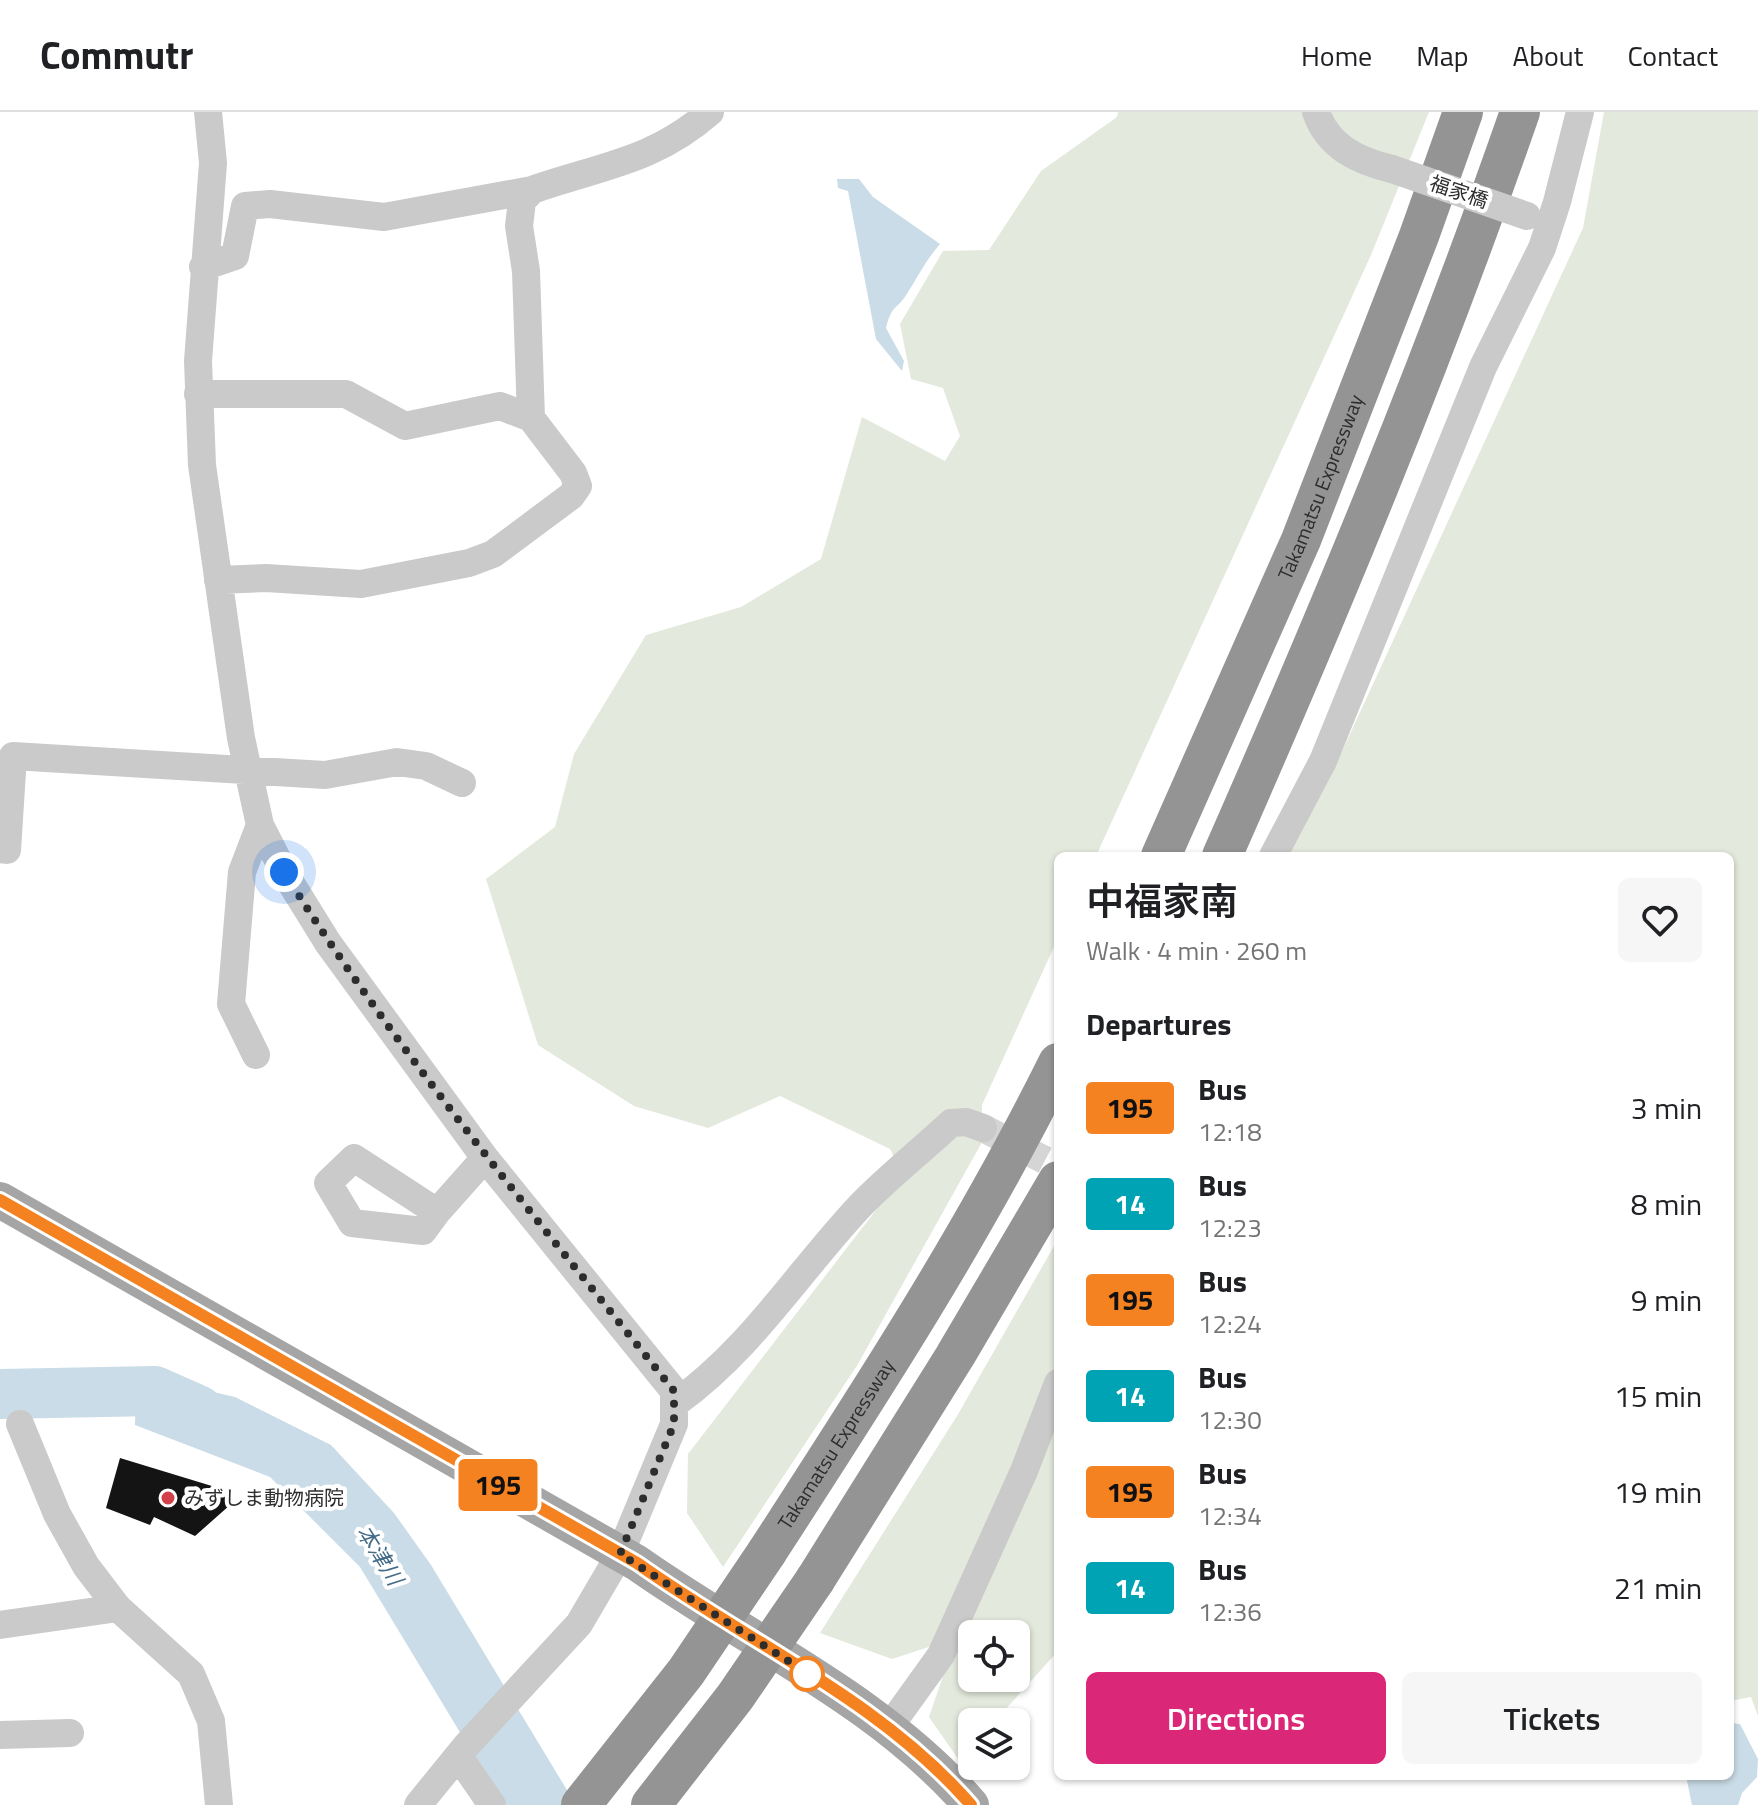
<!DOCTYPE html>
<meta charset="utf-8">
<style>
:root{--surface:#fff;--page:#f6f6f6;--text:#202124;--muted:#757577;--line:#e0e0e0;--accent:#db2777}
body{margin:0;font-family:"Titillium Web","Noto Sans JP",sans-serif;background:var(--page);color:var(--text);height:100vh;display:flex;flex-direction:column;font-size:30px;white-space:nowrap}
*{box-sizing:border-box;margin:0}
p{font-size:26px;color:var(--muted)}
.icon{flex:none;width:44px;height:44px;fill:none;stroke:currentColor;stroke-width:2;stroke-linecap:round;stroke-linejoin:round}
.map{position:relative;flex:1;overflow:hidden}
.drawer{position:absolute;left:1054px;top:740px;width:680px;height:928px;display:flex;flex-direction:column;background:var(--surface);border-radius:12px;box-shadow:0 2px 6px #0004}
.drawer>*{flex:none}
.badge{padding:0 16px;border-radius:6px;font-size:28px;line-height:52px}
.tools{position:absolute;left:958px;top:1508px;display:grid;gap:16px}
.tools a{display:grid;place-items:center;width:72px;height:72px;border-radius:12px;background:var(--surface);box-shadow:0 2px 6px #0004;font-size:40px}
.you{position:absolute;width:40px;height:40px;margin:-20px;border:6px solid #fff;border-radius:50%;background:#1a73e8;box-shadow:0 0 0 12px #1a73e833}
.map>.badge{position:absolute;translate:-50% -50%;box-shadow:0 0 0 4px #fff}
h2{padding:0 32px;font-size:30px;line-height:72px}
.round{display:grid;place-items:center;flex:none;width:84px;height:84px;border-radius:12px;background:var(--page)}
.overview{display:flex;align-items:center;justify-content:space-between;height:136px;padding:0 32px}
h1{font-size:38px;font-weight:600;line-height:60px}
.cta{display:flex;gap:16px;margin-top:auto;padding:16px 32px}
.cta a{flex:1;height:92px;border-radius:12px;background:var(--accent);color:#fff;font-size:32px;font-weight:600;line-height:92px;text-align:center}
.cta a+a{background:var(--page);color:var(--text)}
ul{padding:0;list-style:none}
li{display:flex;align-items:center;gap:24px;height:96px;padding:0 32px}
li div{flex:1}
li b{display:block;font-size:30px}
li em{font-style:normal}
li .badge{min-width:88px;font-weight:700;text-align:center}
header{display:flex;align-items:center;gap:48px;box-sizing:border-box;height:112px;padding:0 40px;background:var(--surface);border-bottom:2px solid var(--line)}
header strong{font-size:38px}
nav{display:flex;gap:44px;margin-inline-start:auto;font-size:28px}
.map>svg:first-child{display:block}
</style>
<header>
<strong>Commutr</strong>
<nav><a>Home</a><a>Map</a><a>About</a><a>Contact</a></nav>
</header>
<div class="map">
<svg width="1758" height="1693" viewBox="0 0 1758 1693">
<rect width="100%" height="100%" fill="#fff"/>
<path fill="#e3e9dc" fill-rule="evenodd" d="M1118,0h311l-58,143 -275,601h-38v82l-76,167 -1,39 -123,220 -135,203 -36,-54 1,-59 215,-279 -13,-26 -110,-53 -72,32 -74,-22 -96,-61 -52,-166 69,-52 19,-73 72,-119 95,-28 80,-48 41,-142 83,44 15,-25 -17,-48 -32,-9 -11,-55 43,-73 46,-1 52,-79 76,-54z
M1604,0h154v1604l-7,-19 -21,4v-845h-443l46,-85 250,-543z
M1058,1127v412l-64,71h-22v24l-13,14 -30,-43 27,-79 -64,21 -72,-26 137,-217zM972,1522h44v44h-44z"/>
<path fill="#cadce7" d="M837,67h22l14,18 67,47c-14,16 -21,31 -32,48 -10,18 -16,11 -22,36l18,33 -2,10 -26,-32 -28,-148 -10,-3z
M136,1262l99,23 96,48 63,68 37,52 145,240h-72l-144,-238 -90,-90 -135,-52z
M1730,1611l10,1 18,35 -1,18 -15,16 -4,12h-46l-6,-29h44z"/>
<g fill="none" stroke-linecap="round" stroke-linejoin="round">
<path stroke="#cadce7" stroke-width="50" d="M0,1282l155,-3 43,19"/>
</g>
<path fill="#141414" d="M120,1346l105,32 5,15 -35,31 -41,-19 -4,8 -44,-17z"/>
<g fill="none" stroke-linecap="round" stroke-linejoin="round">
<path stroke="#d5d5d5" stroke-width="28" stroke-dasharray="28 14" stroke-linecap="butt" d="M983,1016l75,39"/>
<path stroke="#cacaca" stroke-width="28" d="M208,0l5,51 -15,198 4,104 39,273 19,87 24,47 44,71 157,215 189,233v33l-54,130 -41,70 -113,122 -48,59
M1316,0c12,35 42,49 76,57
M203,155l32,-11 10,-50 25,-2 114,13 148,-27
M198,282h148l59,32 95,-20 31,12
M218,468l48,-2 95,6 108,-21 24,-9 78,-58 7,-10 -5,-13 -42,-55 -5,-147 -7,-45 3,-25 10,-11c68,-24 121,-28 178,-78
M0,737l7,1 6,-94 312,19 72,-13 29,4 36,17
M1273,744l50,-95 160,-394 59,-119 15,-46 23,-90
M256,943l-25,-51 11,-132 18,-47
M437,1100l-14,19 -71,-8 -24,-40 26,-25 83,54 48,-54
M677,1290c74,-53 121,-130 183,-196 28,-29 61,-55 91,-83l15,-1 17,6
M20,1312l37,90 29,52 32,42 73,66 20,47 8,84
M0,1513l118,-17
M890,1614l51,-71 83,-184 34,-88
M0,1623l70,-2
M459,1645l33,48"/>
<path stroke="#a5a5a5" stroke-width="36" d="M0,1088l637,363c112,79 243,137 334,242"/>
<g stroke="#949494" stroke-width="40">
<path id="s1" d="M1161,744l140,-316 118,-304 44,-124"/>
<path d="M1222,744c108,-245 210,-491 298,-744"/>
<path id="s2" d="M767,1440c103,-159 207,-319 291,-489"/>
<path d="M815,1468l140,-224 103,-175"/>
</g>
<path stroke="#cacaca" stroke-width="28" d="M1392,57l135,47"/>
<path stroke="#949494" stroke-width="40" d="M581,1693l105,-133 81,-120
M651,1693l84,-108 80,-117"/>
</g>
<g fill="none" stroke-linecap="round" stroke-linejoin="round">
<g stroke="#fff" stroke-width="18">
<path id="line" d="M0,1088l637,363c112,80 243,137 334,242"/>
</g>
<use href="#line" stroke="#f58220" stroke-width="12"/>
<path stroke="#2d2d2d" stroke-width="8" stroke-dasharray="0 14.4" d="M284,760c115,184 255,349 390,519v33l-54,130 195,124 -8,-4"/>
</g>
<circle fill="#d3404a" stroke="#fff" stroke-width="3" cx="168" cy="1386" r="8"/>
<circle fill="#fff" stroke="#f58220" stroke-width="4" cx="807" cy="1562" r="16"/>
<g text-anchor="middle" stroke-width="8" stroke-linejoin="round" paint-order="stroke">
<g font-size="20" fill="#2d2d2d" stroke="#fff">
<text transform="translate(1459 80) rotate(19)" y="7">福家橋</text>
<text dy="7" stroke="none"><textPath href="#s1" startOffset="402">Takamatsu Expressway</textPath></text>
<text dy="7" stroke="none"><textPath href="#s2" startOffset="128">Takamatsu Expressway</textPath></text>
</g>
<g font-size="20" fill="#2d2d2d" stroke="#fff" text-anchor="start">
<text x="184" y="1393">みずしま動物病院</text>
</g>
<g font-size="22" font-style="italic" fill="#446c87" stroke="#fff">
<text transform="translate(380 1443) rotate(58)" y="8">本津川</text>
</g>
</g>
</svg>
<div class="tools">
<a><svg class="icon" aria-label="locate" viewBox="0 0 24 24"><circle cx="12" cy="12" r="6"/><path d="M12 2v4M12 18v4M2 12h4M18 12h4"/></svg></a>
<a><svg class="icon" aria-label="layers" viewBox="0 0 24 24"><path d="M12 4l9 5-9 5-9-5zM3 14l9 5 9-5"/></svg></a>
</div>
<div class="you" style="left:284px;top:760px"></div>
<b class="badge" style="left:498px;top:1373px;background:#f58220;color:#111">195</b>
<section class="drawer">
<div class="overview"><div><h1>中福家南</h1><p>Walk · 4 min · 260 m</p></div><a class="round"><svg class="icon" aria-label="heart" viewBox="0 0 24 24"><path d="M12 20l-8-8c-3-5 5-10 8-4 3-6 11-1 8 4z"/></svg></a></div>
<h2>Departures</h2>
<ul>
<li><span class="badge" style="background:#f58220;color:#111">195</span><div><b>Bus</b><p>12:18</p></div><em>3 min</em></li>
<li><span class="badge" style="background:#00a3b4;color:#fff">14</span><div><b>Bus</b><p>12:23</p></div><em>8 min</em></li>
<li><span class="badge" style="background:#f58220;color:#111">195</span><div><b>Bus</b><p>12:24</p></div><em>9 min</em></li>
<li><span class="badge" style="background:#00a3b4;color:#fff">14</span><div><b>Bus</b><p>12:30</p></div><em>15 min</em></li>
<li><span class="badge" style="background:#f58220;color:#111">195</span><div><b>Bus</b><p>12:34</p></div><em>19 min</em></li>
<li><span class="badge" style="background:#00a3b4;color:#fff">14</span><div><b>Bus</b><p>12:36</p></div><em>21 min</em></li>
</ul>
<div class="cta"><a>Directions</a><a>Tickets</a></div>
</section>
</div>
